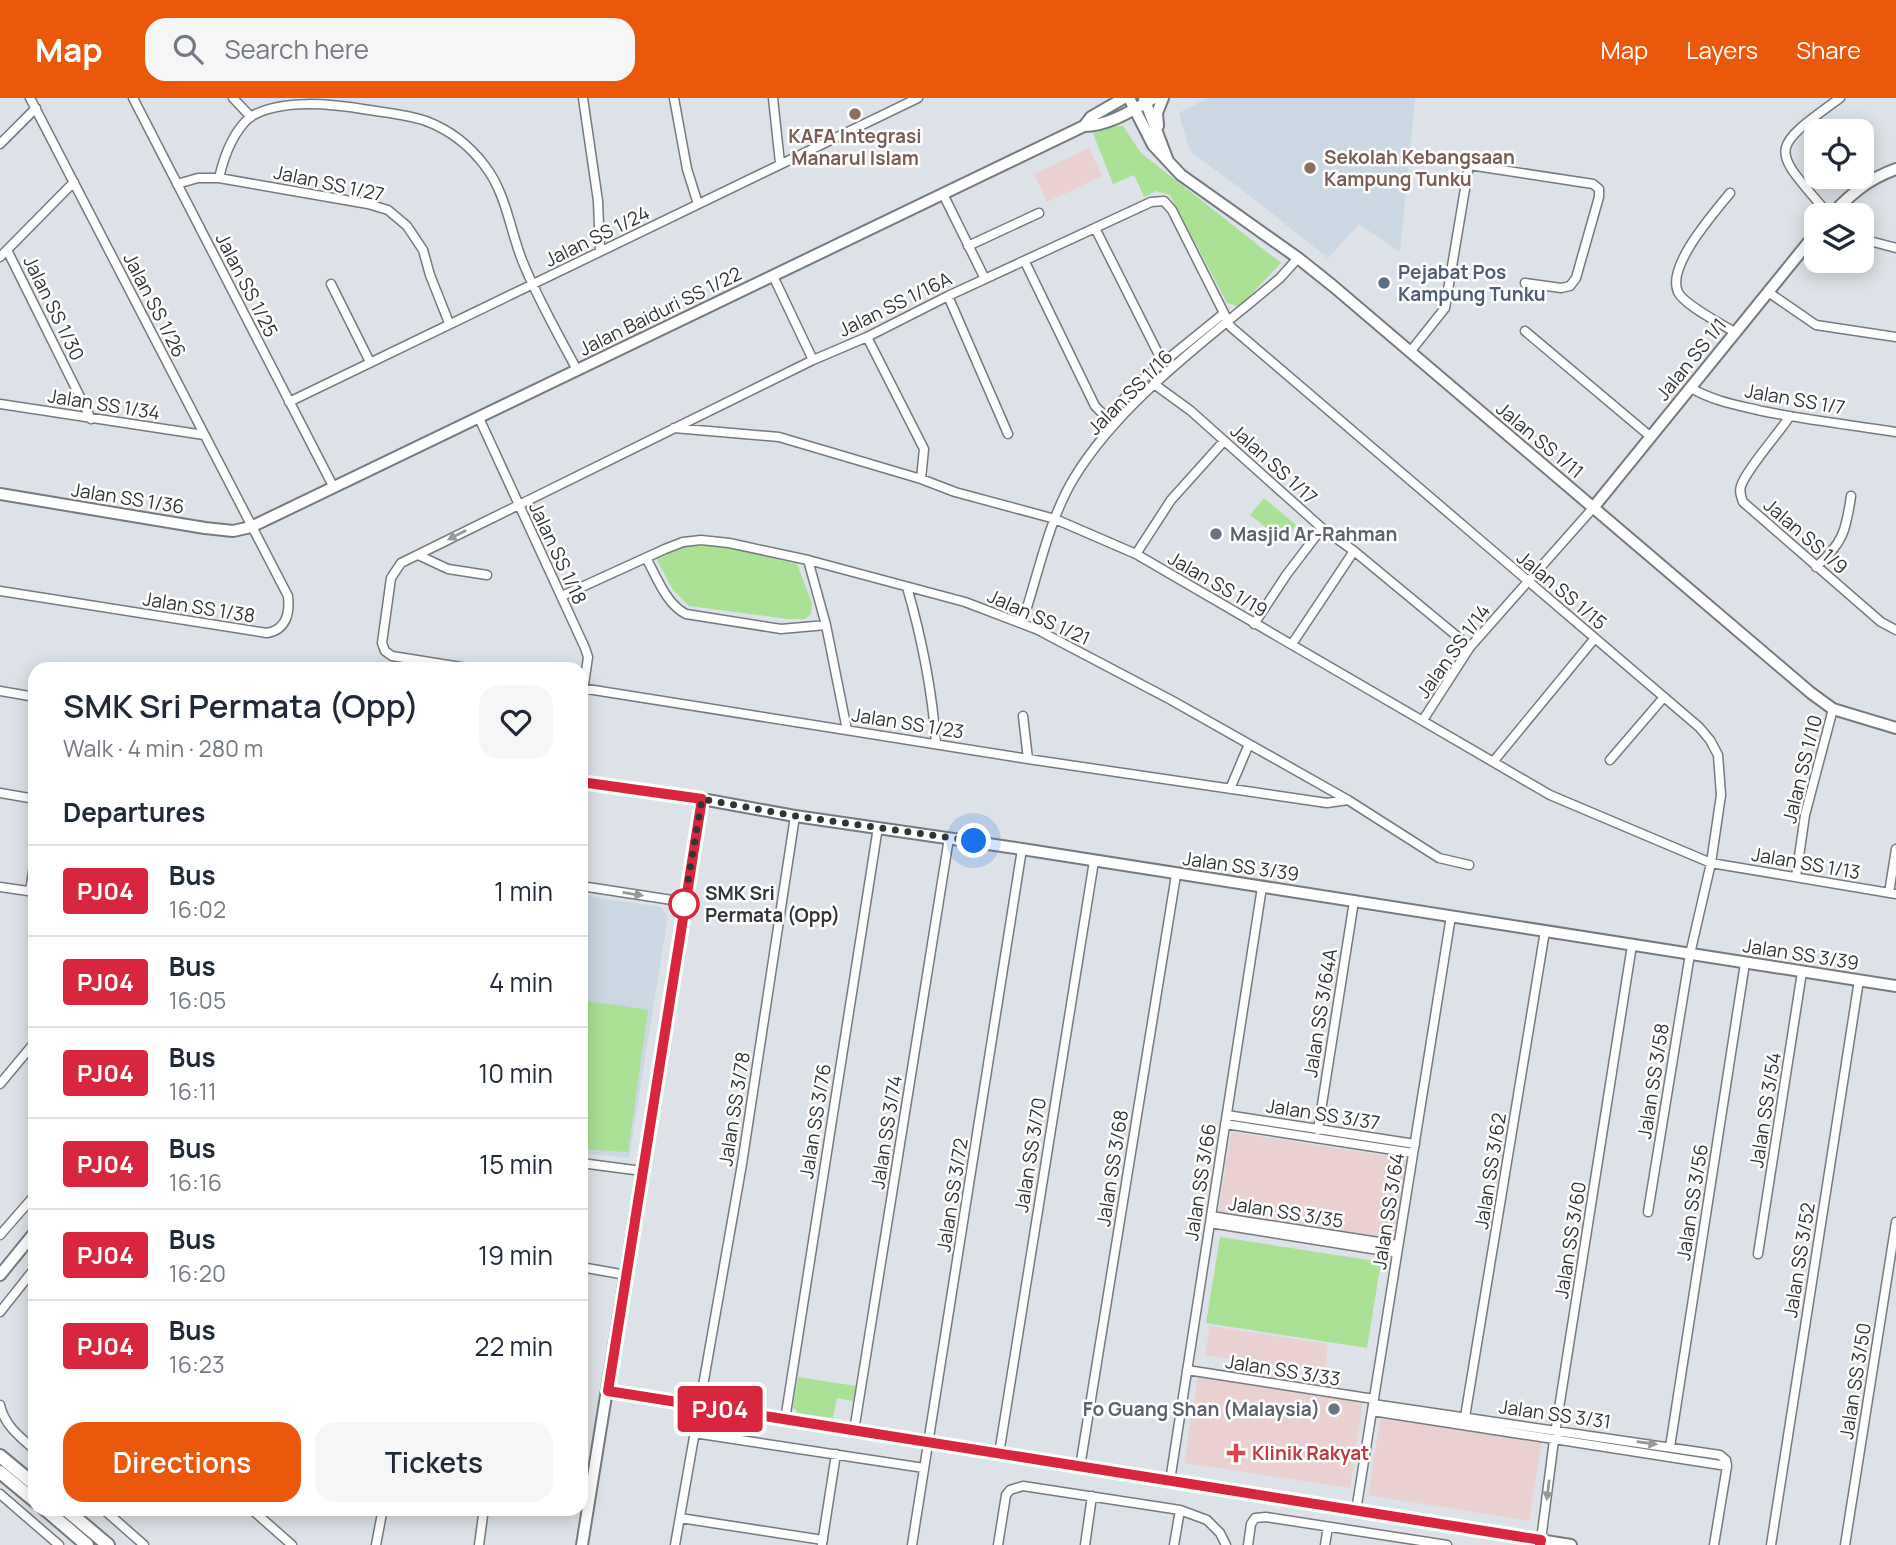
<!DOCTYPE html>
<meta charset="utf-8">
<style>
:root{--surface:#fff;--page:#f6f6f7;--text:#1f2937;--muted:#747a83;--line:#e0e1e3;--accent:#ea580c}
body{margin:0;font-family:Manrope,sans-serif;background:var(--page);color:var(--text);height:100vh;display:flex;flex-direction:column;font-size:26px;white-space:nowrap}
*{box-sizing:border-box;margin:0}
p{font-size:23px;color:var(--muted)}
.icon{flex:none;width:38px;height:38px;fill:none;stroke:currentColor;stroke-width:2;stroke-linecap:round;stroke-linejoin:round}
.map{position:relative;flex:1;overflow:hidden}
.side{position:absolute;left:28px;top:564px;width:560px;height:854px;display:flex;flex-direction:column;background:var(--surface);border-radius:21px;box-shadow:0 4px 18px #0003}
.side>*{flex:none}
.badge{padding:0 14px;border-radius:5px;font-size:24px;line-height:46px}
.fabs{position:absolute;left:1804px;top:21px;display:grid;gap:14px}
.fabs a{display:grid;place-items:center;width:70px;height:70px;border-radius:14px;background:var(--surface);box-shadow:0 4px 18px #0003;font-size:35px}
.you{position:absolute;width:35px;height:35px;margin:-18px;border:5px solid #fff;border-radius:50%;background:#1a73e8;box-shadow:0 0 0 10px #1a73e833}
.map>.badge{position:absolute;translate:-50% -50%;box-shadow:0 0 0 4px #fff}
h2{padding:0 35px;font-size:26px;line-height:63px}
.round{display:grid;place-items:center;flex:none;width:74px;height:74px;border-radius:21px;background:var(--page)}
.overview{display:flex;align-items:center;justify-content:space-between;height:119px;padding:0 35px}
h1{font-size:33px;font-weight:600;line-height:52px}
.button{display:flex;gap:14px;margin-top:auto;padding:14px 35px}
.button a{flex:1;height:80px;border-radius:21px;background:var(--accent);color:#fff;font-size:28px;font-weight:600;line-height:80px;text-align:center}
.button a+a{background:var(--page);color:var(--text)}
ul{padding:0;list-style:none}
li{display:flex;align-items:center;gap:21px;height:91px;padding:0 35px;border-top:2px solid var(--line)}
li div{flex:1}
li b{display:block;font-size:26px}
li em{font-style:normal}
li .badge{min-width:77px;font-weight:700;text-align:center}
header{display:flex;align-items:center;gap:42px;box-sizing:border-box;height:98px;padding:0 35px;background:var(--accent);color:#fff}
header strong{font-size:33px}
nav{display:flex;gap:38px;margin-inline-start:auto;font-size:24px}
.search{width:490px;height:63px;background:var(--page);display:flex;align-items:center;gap:18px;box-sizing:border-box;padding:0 24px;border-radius:21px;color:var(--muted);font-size:26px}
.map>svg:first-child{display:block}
</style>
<header>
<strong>Map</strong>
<div class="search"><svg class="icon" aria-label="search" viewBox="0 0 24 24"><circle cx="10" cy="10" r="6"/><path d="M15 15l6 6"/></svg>Search here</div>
<nav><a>Map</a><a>Layers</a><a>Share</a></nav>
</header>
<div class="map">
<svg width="1896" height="1447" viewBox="0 0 1896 1447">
<rect width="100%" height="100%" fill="#dce2e7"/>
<path fill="#ead0d0" d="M1089,50l13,28 -55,26 -13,-28z
M1231,1034l176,27 -13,83 -176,-27z
M1210,1228l118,18 -4,29 -119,-18z
M1198,1278l165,25 -13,87 -166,-25z
M1381,1316l161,27 -13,80 -161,-26z"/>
<path fill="#cbd7e2" d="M1208,0h207l-15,154 -41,-28 -31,34 -92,-73 -46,-34 -11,-38z
M581,797l79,12 8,9 -39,242 -48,-5z"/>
<path fill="#a9e195" d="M1112,28h11l18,27 140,110 -42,44 -12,-4 -57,-108 -14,-4 -12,6 -10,-22 -21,9 -20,-51z
M1264,400l32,27 -13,16 -33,-26z
M681,448h45l71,18 15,39 -1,11 -6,5h-16l-100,-13 -16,-16 -17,-32z
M581,902l67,10 -20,142 -47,-3z
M1220,1139l161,25 -14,86 -161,-25z
M798,1279l58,9 -3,15 -16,-3 -4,20 -35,-5 -5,-6z"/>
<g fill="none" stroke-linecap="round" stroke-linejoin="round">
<g stroke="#747a7e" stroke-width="11">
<path id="minor" d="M133,0l201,390
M233,0l18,19
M583,0l15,103 2,50
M674,0l13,71 11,35
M773,0l7,65
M0,46l36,-36
M219,80c5,-22 14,-46 31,-61 32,-19 82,-13 119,-7 19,3 39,5 57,11 24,9 44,25 59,45 21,27 25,64 37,94 15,38 36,74 55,110
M177,86l21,-6h21l149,26 20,6 19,16 16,24 7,25 19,48
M1730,95c-15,19 -64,73 -52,99 6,13 44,32 58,41
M943,96l42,85
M1829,117c-56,-67 -64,-63 11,-117
M1095,130l68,135
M1862,141l34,9
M968,148l71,-33
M7,152l84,169
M0,159l74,-75
M1025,164l70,144 9,9 10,-5 24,-27 85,-69
M773,178l40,84
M331,186l39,78
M1768,194l48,33 80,12
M948,198l60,138
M1525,233l126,106
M867,239l57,112 -3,30
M1410,254l35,-44 24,-143 124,19 6,5v8l-23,81 -6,8 -9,2 -36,-5
M1154,286l37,27 131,117 32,23 116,96
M1691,290c22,13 46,17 71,23 45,9 89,14 134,21
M289,304l629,-304
M0,306l204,31
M1790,318c-11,17 -44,54 -49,70 -2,6 0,10 2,16l138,120 15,8
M479,320l106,230 3,9 -7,48
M674,330l105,9 142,42 34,13 100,27 81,35 414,241 161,68 185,31
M1136,456l35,-54 53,-59
M418,457l30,14 39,6
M646,460c11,19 20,46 40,56l95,15 45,-4
M808,462l18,65 21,105
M1816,469c27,-24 30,-36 35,-71
M907,489c15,52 25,102 29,156
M0,493l267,42c19,-3 23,-19 21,-37l-258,-498
M562,498l103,-47 18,-7 18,-2 28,3 79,17 157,42 71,27 135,71 177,100 91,58 30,7
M1022,525c16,-47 26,-102 52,-145 48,-79 137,-141 206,-200l18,-20
M1254,526l33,-50 35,-46
M1292,546l62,-93
M467,570l-75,-12 -7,-5 -3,-8 9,-65 10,-15 412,-203 54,-23 81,-41 203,-94 13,-1 8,9 59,117 468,400 11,13 8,15 3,40 -10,68 -21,91 -42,258
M581,590l447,71 299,44 21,-3
M0,593l35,6
M1023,618l5,43
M1423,622l47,-73 123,-139
M1610,662l54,-63
M1493,664l102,-124
M1230,691l19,-45
M0,695l35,6
M1796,779l9,-62 28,-106
M581,788l104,16
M0,789l35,5
M30,793l5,-32
M1889,795l7,-44
M0,986l35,-42
M1227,1017l188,29
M1225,1026l188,29
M1318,1032l36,-229
M581,1065l61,8
M1211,1118l187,29
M1210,1125l187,30
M0,1137l35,-40
M1758,1156l44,-282
M581,1169l45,8
M0,1214l35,-44
M1187,1272l187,29
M1373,1306l347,51 6,5 1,6 -13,79
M0,1307c4,20 21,33 35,45
M1372,1313l355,55
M1465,1319l80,-486
M785,1322l93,-593
M854,1333l95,-593
M694,1335l230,35
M1670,1349l75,-484
M999,1356l95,-593
M1080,1369l96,-592
M1170,1383l92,-594
M0,1396l59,51
M102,1410l42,37
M250,1410l42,37
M1356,1413l95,-595
M680,1420l143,22
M1541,1442l13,-100 78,-495
M822,1446l14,-90
M376,1447l7,-37
M479,1447l5,-37
M675,1447l67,-381 53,-348
M912,1447l110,-696
M998,1447l8,-50 4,-5 13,-4 157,24 27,10 13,13 6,12
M1085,1447l7,-49
M1174,1447l6,-35
M1248,1447l3,-21 4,-6 11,-1 181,28
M1325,1447l3,-18
M1771,1447l88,-565
M1845,1447l51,-323"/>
</g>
<g stroke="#747a7e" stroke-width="14">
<path id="tertiary" d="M1129,0l24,47 28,30 117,83 35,28 478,407 22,16 63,19
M1144,0l24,63
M1084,28l7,-9 33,-19
M1158,28l-1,-13 6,-15
M1831,117c20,-21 37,-36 65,-46
M0,396l205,34 28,3 18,-4 833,-401c24,0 49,-16 70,-28
M1593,410l223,-275
M581,684l121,17 93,17 227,33 874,137
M0,1177l35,-43
M608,1293l963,154
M582,1447l120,-746"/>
</g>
<g stroke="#747a7e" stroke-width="16">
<path id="secondary" d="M0,1358l35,29
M0,1374l35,29
M44,1410l43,37
M64,1410l44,37"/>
</g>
<use href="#minor" stroke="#fff" stroke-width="8"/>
<use href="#tertiary" stroke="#fff" stroke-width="10"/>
<use href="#secondary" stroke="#fff" stroke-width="12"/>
</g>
<defs><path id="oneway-solid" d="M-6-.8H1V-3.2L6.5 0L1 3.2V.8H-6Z" transform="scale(1.75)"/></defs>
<g fill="#989a9a">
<use href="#oneway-solid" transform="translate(457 437) rotate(153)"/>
<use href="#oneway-solid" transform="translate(633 796) rotate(9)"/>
<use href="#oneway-solid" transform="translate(1647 1345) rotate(8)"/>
<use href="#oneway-solid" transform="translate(1548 1392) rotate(97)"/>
</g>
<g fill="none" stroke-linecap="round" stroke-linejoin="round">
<g stroke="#fff" stroke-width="16">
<path id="line" d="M581,684l121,17 -94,592 933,149 -1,5"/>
</g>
<use href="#line" stroke="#d7263d" stroke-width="10"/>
<path stroke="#323436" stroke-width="7" stroke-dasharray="0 12.6" d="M684,806l18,-105 93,17 179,25"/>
</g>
<g fill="#8d6e63" stroke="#fff" stroke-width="2.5">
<circle cx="855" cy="16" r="7"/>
<circle cx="1310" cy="70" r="7"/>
</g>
<circle fill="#5c6f8a" stroke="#fff" stroke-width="2.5" cx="1384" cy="185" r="7"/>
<g fill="#6b7280" stroke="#fff" stroke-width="2.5">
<circle cx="1216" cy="436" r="7"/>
<circle cx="1334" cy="1311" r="7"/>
</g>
<circle fill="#fff" stroke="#d7263d" stroke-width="3.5" cx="684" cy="806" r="14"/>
<path fill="#e0444e" stroke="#fff" stroke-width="2.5" d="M1232.5 1344.5h7v7h7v7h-7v7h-7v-7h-7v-7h7z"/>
<g text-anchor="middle" stroke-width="5" stroke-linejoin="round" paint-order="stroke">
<g font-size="19" font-weight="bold" fill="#785e54" stroke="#fff">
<text x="855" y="45">KAFA Integrasi<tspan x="855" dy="22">Manarul Islam</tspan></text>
<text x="1324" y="66" text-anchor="start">Sekolah Kebangsaan<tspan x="1324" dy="22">Kampung Tunku</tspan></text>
</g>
<g font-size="19" fill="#323436" stroke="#fff">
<text transform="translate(329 85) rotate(12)" y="7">Jalan SS 1/27</text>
<text transform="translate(597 138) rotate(-26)" y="7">Jalan SS 1/24</text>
<text transform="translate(247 187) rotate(63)" y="7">Jalan SS 1/25</text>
<text transform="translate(895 206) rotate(-26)" y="7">Jalan SS 1/16A</text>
<text transform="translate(155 207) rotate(63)" y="7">Jalan SS 1/26</text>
<text transform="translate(54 210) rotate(64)" y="7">Jalan SS 1/30</text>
<text transform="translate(660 213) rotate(-26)" y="7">Jalan Baiduri SS 1/22</text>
<text transform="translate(1691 261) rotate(-51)" y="7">Jalan SS 1/1</text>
<text transform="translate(1130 294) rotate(-45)" y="7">Jalan SS 1/16</text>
<text transform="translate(1795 301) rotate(10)" y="7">Jalan SS 1/7</text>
<text transform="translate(104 306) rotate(9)" y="7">Jalan SS 1/34</text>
<text transform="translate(1540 342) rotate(40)" y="7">Jalan SS 1/11</text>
<text transform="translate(1274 366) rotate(42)" y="7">Jalan SS 1/17</text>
<text transform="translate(128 400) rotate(9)" y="7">Jalan SS 1/36</text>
<text transform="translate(1806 438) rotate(41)" y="7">Jalan SS 1/9</text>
<text transform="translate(558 455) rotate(65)" y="7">Jalan SS 1/18</text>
<text transform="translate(1218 486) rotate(30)" y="7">Jalan SS 1/19</text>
<text transform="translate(1562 492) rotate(40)" y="7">Jalan SS 1/15</text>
<text transform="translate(199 509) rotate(9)" y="7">Jalan SS 1/38</text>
<text transform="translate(1039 519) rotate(24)" y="7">Jalan SS 1/21</text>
<text transform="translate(1453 553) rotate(-54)" y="7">Jalan SS 1/14</text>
<text transform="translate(908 625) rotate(9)" y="7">Jalan SS 1/23</text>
<text transform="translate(1802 671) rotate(-76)" y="7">Jalan SS 1/10</text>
<text transform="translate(1806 765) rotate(10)" y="7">Jalan SS 1/13</text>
<text transform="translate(1241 768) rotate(8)" y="7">Jalan SS 3/39</text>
<text transform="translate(1801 856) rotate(9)" y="7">Jalan SS 3/39</text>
<text transform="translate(1320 915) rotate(-81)" y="7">Jalan SS 3/64A</text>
<text transform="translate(1653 983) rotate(-81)" y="7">Jalan SS 3/58</text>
<text transform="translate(734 1011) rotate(-81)" y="7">Jalan SS 3/78</text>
<text transform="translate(1765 1012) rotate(-81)" y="7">Jalan SS 3/54</text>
<text transform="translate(1323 1016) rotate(9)" y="7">Jalan SS 3/37</text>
<text transform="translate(815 1023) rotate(-81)" y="7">Jalan SS 3/76</text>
<text transform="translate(886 1034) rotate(-81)" y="7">Jalan SS 3/74</text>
<text transform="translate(1030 1057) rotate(-81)" y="7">Jalan SS 3/70</text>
<text transform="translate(1112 1070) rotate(-81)" y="7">Jalan SS 3/68</text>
<text transform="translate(1490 1073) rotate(-81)" y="7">Jalan SS 3/62</text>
<text transform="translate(1200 1084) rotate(-81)" y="7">Jalan SS 3/66</text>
<text transform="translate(952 1097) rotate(-81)" y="7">Jalan SS 3/72</text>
<text transform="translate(1692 1104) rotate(-81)" y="7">Jalan SS 3/56</text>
<text transform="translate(1388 1113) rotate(-81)" y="7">Jalan SS 3/64</text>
<text transform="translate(1286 1114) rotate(9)" y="7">Jalan SS 3/35</text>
<text transform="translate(1570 1142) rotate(-81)" y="7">Jalan SS 3/60</text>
<text transform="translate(1799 1162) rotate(-81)" y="7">Jalan SS 3/52</text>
<text transform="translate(1283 1272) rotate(9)" y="7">Jalan SS 3/33</text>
<text transform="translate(1855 1283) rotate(-81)" y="7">Jalan SS 3/50</text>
<text transform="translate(1555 1316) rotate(8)" y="7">Jalan SS 3/31</text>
</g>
<g font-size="19" font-weight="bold" fill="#4e5e75" stroke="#fff" text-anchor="start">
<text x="1398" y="181">Pejabat Pos<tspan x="1398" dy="22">Kampung Tunku</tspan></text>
</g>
<g font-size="19" font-weight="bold" fill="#5b616d" stroke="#fff" text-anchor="start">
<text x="1230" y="443">Masjid Ar-Rahman</text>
<text x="1320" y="1318" text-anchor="end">Fo Guang Shan (Malaysia)</text>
</g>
<g font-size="19" font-weight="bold" fill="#323436" stroke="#fff" text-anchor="start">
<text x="705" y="802">SMK Sri<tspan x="705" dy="22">Permata (Opp)</tspan></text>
</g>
<g font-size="19" font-weight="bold" fill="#be3a42" stroke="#fff" text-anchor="start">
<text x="1252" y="1362">Klinik Rakyat</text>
</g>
</g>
</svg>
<div class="fabs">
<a><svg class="icon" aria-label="locate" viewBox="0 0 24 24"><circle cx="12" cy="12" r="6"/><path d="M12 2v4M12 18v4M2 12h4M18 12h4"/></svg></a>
<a><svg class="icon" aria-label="layers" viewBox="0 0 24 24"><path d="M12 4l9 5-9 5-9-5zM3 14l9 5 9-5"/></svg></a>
</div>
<div class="you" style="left:974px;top:743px"></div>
<b class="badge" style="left:720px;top:1311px;background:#d7263d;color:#fff">PJ04</b>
<section class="side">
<div class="overview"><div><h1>SMK Sri Permata (Opp)</h1><p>Walk · 4 min · 280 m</p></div><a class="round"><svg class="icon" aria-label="heart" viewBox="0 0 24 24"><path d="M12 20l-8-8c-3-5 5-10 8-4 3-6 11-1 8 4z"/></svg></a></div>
<h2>Departures</h2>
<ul>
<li><span class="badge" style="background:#d7263d;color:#fff">PJ04</span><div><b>Bus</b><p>16:02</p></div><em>1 min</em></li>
<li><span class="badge" style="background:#d7263d;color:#fff">PJ04</span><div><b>Bus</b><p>16:05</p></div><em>4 min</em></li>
<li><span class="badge" style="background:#d7263d;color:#fff">PJ04</span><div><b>Bus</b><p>16:11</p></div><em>10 min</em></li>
<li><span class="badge" style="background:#d7263d;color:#fff">PJ04</span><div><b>Bus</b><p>16:16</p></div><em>15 min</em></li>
<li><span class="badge" style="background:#d7263d;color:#fff">PJ04</span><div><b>Bus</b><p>16:20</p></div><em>19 min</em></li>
<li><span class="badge" style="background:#d7263d;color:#fff">PJ04</span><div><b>Bus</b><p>16:23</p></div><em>22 min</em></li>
</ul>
<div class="button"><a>Directions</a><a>Tickets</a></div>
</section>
</div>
